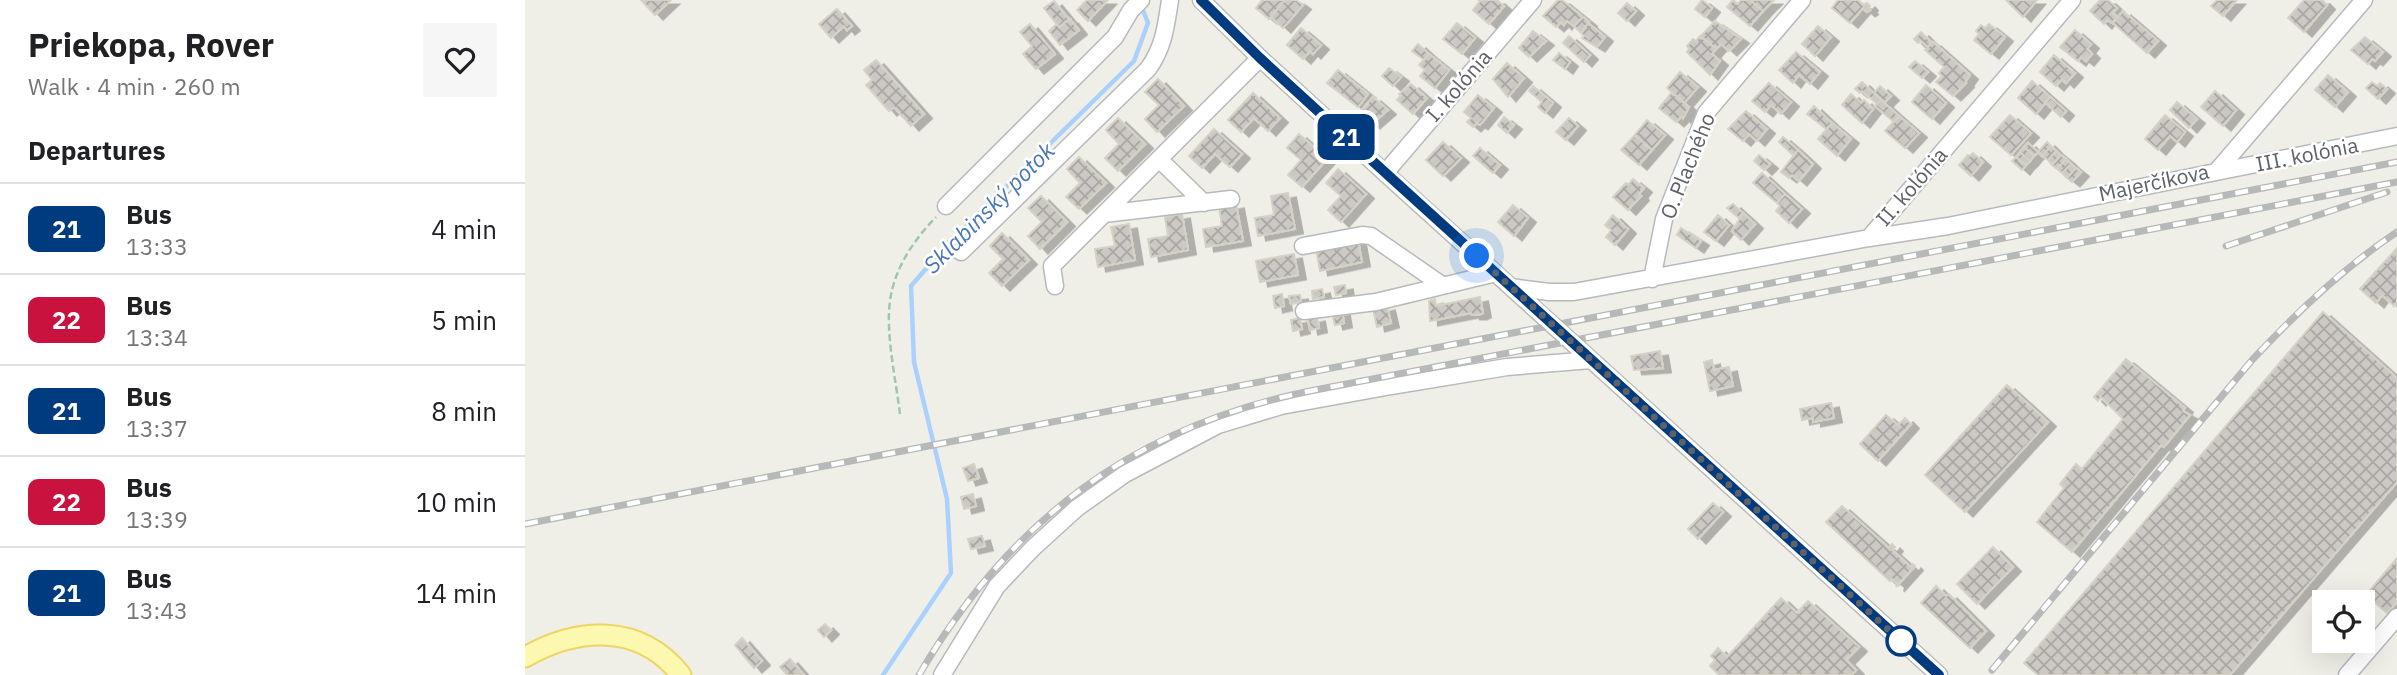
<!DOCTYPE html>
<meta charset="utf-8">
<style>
:root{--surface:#fff;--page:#f6f6f6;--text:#202124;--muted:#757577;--line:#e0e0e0}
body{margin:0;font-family:"IBM Plex Sans",sans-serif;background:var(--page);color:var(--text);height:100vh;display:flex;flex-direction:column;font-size:26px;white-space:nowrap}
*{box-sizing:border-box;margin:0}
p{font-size:23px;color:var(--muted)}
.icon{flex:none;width:38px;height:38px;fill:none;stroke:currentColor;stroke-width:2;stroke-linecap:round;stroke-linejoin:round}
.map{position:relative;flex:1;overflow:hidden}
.panel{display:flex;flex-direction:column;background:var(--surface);width:525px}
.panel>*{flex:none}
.badge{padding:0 14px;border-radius:10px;font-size:24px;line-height:46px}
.buttons{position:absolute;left:1787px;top:590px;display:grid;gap:14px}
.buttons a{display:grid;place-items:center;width:63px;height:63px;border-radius:0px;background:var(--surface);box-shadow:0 7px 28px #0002;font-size:35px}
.you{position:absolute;width:35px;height:35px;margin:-18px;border:5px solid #fff;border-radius:50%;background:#1a73e8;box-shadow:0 0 0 10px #1a73e833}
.map>.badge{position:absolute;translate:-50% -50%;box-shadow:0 0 0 4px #fff}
h2{padding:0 28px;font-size:26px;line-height:63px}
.round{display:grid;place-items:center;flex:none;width:74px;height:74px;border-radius:0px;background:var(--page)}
.head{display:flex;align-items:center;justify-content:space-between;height:119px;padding:0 28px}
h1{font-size:33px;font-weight:700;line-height:52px}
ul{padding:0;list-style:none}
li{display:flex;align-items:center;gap:21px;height:91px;padding:0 28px;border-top:2px solid var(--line)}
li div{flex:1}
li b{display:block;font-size:26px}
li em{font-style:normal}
li .badge{min-width:77px;font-weight:700;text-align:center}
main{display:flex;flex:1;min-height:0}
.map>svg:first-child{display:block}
</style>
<main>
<section class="panel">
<div class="head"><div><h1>Priekopa, Rover</h1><p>Walk · 4 min · 260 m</p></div><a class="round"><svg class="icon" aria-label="heart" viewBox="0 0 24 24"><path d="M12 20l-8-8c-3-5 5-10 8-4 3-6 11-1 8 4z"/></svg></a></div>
<h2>Departures</h2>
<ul>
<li><span class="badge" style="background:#003b80;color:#fff">21</span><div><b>Bus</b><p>13:33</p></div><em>4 min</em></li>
<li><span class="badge" style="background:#c9133e;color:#fff">22</span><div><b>Bus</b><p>13:34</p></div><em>5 min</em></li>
<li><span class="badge" style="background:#003b80;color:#fff">21</span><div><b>Bus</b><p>13:37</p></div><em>8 min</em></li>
<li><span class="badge" style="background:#c9133e;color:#fff">22</span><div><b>Bus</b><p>13:39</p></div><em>10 min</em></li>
<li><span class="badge" style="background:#003b80;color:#fff">21</span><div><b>Bus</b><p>13:43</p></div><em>14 min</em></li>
</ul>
</section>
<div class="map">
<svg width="1872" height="675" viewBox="0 0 1872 675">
<defs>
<pattern id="building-cross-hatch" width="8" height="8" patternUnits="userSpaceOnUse" patternTransform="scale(1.75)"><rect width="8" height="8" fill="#ccc9c4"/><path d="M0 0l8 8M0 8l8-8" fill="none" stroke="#a9a7a3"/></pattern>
<filter id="shadow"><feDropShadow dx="8" dy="4.5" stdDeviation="0" flood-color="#0004"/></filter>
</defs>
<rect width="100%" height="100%" fill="#f0efe7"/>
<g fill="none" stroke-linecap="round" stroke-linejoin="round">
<path stroke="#aad1fd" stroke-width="4.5" d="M358,675l68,-102 -4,-74 -33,-137 -3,-76 34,-39 189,-186 14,-38 -7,-18"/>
</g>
<path fill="url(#building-cross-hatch)" stroke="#d5d2c5" stroke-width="2" filter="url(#shadow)" d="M116,0h30l-16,15z
M562,0h21l-20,21 -11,-11z
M737,0h23l-16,19 -13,-11z
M760,0h11l7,5 -20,23 -12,-11z
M954,0h18l7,6 -15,18 -16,-14 7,-9z
M1033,0h4l21,17 -9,9 -7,-5 -3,4 -3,-3 -5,5 -13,-11z
M1177,0l10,8 -7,9 -10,-8z
M1208,0l5,4 3,-4h9l13,11 -13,15 -23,-19z
M1225,0h24l-11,11z
M1313,0h20l6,6 3,-3 3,3 -2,2 2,2 -3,2 -4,-4 -13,15 -18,-15z
M1481,0h31l-14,17z
M1575,0h8l9,8 -4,5 4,4 -5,6 -5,-3 -3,4 -14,-13z
M1692,0h20l-14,16 -12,-10z
M1779,0h18l5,5 -23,27 -16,-14z
M529,1l15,18 -10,8 -15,-19z
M1102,3l9,8 -9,10 -9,-8z
M312,9l15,17 -5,4 -3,-4 -13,12 -12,-14z
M1598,11l35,30 -11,12 -34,-30z
M1058,17l6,5 -8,11 -7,-7z
M545,19l9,11 -19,15 -11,-14 8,-7 2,3z
M1190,21l26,18 -12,12 -8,-7 -5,5 -15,-13z
M932,23l18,15 -13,16 -19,-15z
M1063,23l17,14 -8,10 -15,-9 2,-2 -3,-3z
M505,24l25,30 -19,15 -13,-15 9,-8 -12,-14z
M1464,24l16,13 -14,17 -17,-14 5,-6 -3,-3 5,-6 4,3z
M1293,26l13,11 -16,19 -13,-12z
M776,28l20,17 -8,9 -3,-3 -7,8 -16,-14z
M1550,30l16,14 -4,5 5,5 -6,7 -5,-4 -3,4 -18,-14z
M1008,31l13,10 -17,16 -10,-9z
M1396,32l11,11 -4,4 -7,-6 -3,2 -4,-4z
M1044,36l21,19 -6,7 -21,-19z
M1175,36l16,13 -4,5 8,7 -10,14 -23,-23 2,-3 -2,-3 6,-7 3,2z
M1840,37l18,15 -8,9 -3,-2 -4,5 -17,-14z
M1408,42l37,33 -5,7 1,1 -13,13 -17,-14 6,-6 -3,-3 5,-6 -19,-17z
M893,44l11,10 -5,6 -12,-9z
M1271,52l24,20 -10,12 -11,-9 -6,8 -14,-13z
M1034,53l11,9 -5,7 -12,-9z
M904,54l20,16 -14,18 -15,-12 5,-6 -6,-5z
M1529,55l21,18 -9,10 -4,-4 -6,7 -16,-14z
M351,60l48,54 -13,12 -17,-19 -5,4 -23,-26 6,-5 -8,-10z
M1390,61l13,11 -6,6 -13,-11z
M982,63l17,15 -16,19 -15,-18z
M864,68l12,9 -8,9 -11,-10z
M813,70l30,24 -10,13 -31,-24z
M1155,72l18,15 -14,16 -17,-15z
M1803,75l20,17 -13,15 -20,-17z
M633,79l26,27 -27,26 -12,-13 14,-14 -14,-13z
M1507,81l18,16 -14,17 -18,-16z
M1337,82l19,18 -4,4 -15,-13 -2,2 -5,-4z
M1847,82l5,4 3,-3 7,6 -9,10 -12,-11z
M1244,83l22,19 -10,12 -10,-9 -6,7 -13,-11z
M886,84l16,14 -14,16 -16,-14 4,-5 -2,-1z
M1401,85l20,18 -14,16 -20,-17z
M1008,86l20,17 -8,10 -7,-6 4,-5 -13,-11z
M1355,86l11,10 -6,6 -11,-9z
M1690,91l21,19 -13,16 -22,-19z
M1147,92l17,15 -6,11 -1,-2 -6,6 -17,-14z
M728,93l27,25 -12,13 -14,-13 -13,14 -13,-12z
M1326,94l10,9 3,-3 9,9 -11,14 -20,-18z
M953,95l16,13 -14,17 -3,-2 -4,4 -6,-5 4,-4 -7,-6z
M848,97l15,13 -16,14 -13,-11z
M1525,97l16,14 -5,6 -15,-14z
M1356,100l18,16 -5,6 -19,-16z
M1652,102l20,17 -8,9 -19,-18z
M1289,106l18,17 -6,6 -19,-15z
M1221,111l21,18 -10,12 -8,-7 -6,7 -15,-12z
M1485,115l21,18 -20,22 -21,-18z
M1640,115l20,17 -8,10 -7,-6 -12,14 -13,-11z
M1374,116l20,17 -14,15 -20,-17z
M979,117l10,8 -7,8 -9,-8z
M593,118l27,26 -27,27 -13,-13 14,-14 -13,-14z
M1044,118l9,8 -12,14 -10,-8z
M1122,120l18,15 -13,15 -17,-15z
M1307,123l19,16 -14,17 -19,-17z
M689,129l28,25 -12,13 -15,-13 -13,14 -13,-12z
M774,134l28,25 -25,28 -14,-12 13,-15 -14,-12z
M1110,135l17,15 -13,15 -18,-15z
M1258,137l15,13 -5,5 -14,-13z
M918,142l18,16 -18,18 -17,-16z
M1522,142l4,4 -9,10 -4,-4z
M1503,143l10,9 -4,4 -10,-9z
M1526,146l5,5 -8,9 -6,-4z
M1499,147l10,9 -4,5 -10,-9z
M955,148l20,17 -7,8 -20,-17z
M1273,150l15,14 -14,17 -7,-6 -3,3 -8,-6z
M1531,151l5,4 -9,10 -4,-5z
M1495,152l10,9 -4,4 -10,-8z
M1448,153l10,9 -12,14 -12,-11 9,-10 2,1z
M1234,155l11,9 -6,6 -10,-9z
M1536,155l5,4 -9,10 -5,-4z
M554,157l27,26 -27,26 -13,-12 14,-14 -13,-14z
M1491,157l10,8 -4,5 -10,-9z
M1541,159l5,5 -9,9 -5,-4z
M1546,164l5,4 -9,10 -5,-5z
M1551,168l5,4 -9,10 -5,-4z
M813,169l28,25 -25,28 -13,-12 13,-14 -15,-13z
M1237,173l23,21 -8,9 -24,-20z
M1108,179l11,9 -5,6 2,2 -13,14 -15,-13 13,-14 2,2z
M763,193l7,36 -37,7 -3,-18 19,-3 -3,-19z
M1260,194l17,15 -13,14 -13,-12 4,-5 -3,-3z
M516,196l26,26 -27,27 -12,-13 14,-14 -14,-14z
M711,204l7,37 -37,6 -3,-18 19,-3 -3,-19z
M1208,204l10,9 -4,5 -12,-10z
M988,205l15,13 -14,18 -16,-14z
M1218,213l12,11 -14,16 -9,-9z
M657,214l6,36 -37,7 -3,-18 20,-3 -3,-19z
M1088,215l15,14 -13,16 -9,-8 5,-7 -6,-5z
M1193,215l11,10 -13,16 -12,-9z
M604,224l6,36 -37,7 -3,-18 20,-3 -4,-19z
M1156,228l20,13 -5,7 -19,-13z
M477,233l27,27 -27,26 -13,-13 14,-14 -13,-13z
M833,240l4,22 -42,9 -4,-22z
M1872,248v54l-3,4 -12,-11 -6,8 -16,-14z
M769,254l4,21 -38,7 -4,-21z
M820,285l1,8 -10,2 -2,-8z
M797,289l2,8 -11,2 -1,-8z
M757,294l2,12 -9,2 -2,-12z
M775,295l1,7 -10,2 -2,-8z
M955,297l3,16 -4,2h-7l-1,-2 -41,8 -1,-20 6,-2 1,7z
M862,306l4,17 -14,4 -4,-18z
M817,311l2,12 -9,2 -3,-12z
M1798,312l74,66v104l-167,193h-192l-14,-12z
M792,317l2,11 -9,2 -2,-11z
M775,318l2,11 -9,2 -2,-11z
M1135,351l3,17 -29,2 -3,-14z
M1601,359l59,49 -2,3 7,4 -26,32 -3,-2 -89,107 -35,-30 27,-34 -4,-4 16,-20 6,5 41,-50 -22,-22 -3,4 -4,-4z
M1187,360l2,10 15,-3 4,19 -23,5 -6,-29z
M1482,385l41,37 -83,90 -40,-37z
M1306,403l3,15 -21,4v-4l-11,2 -2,-11z
M1361,415l12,10 7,-7 6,6 -33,37 -18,-17z
M449,464l5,14 -11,3 -5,-13z
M448,494l3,12 -12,3 -3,-12z
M1188,503l10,9 -25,27 -10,-10z
M1317,506l47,42 3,-4 3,3 -3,3 19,17 2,-3 2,2 -19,21 1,-4 -5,-4 -2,2 -64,-59z
M457,536l3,10 -14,3 -3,-10z
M1468,547l20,20 -36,37 -20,-20z
M1872,558v44l-10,11 -21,-18z
M1411,586l10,10 3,-2 37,37 -16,17 -49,-45z
M1256,598l16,15 11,-12 51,46 -13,13 10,10 -4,5h-133l-9,-9 5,-6 -4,-4 7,-8 9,9z
M300,624l6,6 -7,7 -6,-7z
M217,638l20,23 -8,7 -19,-23z
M265,659l14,16h-17l-7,-8z"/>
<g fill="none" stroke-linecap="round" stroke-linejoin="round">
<g stroke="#b7b9bd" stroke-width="19">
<path id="minor" d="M676,0l59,58 125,115 554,502
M634,159l45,44
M1691,172l181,-36
M860,173l148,-173
M421,206l169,-169 16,-27 10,-10
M579,214l127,-15
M1344,238l79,-12 268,-54 148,-172
M778,246l59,-11 9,1 71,49
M436,252l187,-183c16,-22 18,-43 22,-69
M1127,279l12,-60 42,-106 96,-113
M530,286l-3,-20 208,-208
M986,287l38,5h25l295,-54 203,-238
M779,311l72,-9 120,-29
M417,675l55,-89 36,-38 44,-40 48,-34 93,-49 63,-19 105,-19 121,-20 84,-7
M1822,675l50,-58"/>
</g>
<g stroke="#eed462" stroke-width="23">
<path id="major" d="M0,657c53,-30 115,-34 156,18"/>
</g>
<path stroke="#9ec7ae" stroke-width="2.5" stroke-dasharray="7 3.5" stroke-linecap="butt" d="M375,414c-4,-34 -16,-86 -9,-119 6,-31 24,-56 45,-78"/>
<use href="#minor" stroke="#fff" stroke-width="16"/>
<use href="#major" stroke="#fdf8af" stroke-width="19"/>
<g stroke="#b7b8b8" stroke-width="7">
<path id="rail" d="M1701,246l161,-54
M0,524l1872,-362
M1467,670l261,-311c44,-47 90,-91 144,-127
M394,675c91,-155 215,-248 391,-284l1087,-209"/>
</g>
<use href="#rail" stroke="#fff" stroke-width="4.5" stroke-dasharray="13" stroke-linecap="butt"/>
</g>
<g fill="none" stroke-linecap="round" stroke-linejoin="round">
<g stroke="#fff" stroke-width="16">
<path id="line" d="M676,0l59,58 107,98 572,519"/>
</g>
<use href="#line" stroke="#003b80" stroke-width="10"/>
<path stroke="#5e6167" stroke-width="7" stroke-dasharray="0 12.6" d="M952,256l424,385"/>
</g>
<circle fill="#fff" stroke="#003b80" stroke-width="3.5" cx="1376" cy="641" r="14"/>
<g text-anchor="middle" stroke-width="5" stroke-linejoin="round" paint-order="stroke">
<g font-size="21" fill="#5e6167" stroke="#fff">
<text transform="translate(934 86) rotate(-49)" y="7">I. kolónia</text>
<text transform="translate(1782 155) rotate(-11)" y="7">III. kolónia</text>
<text transform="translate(1163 166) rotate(-68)" y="7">O. Plachého</text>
<text transform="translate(1629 183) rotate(-12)" y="7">Majerčíkova</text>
<text transform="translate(1387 187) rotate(-49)" y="7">II. kolónia</text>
</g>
<g font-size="23" font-style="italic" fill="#4975b9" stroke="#fff">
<text transform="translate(464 208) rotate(-45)" y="8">Sklabinský potok</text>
</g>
</g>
</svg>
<div class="buttons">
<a><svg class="icon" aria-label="locate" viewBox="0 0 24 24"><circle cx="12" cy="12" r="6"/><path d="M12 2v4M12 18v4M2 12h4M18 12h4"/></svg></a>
</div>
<div class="you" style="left:952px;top:256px"></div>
<b class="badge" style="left:821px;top:137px;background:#003b80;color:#fff">21</b>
</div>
</main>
